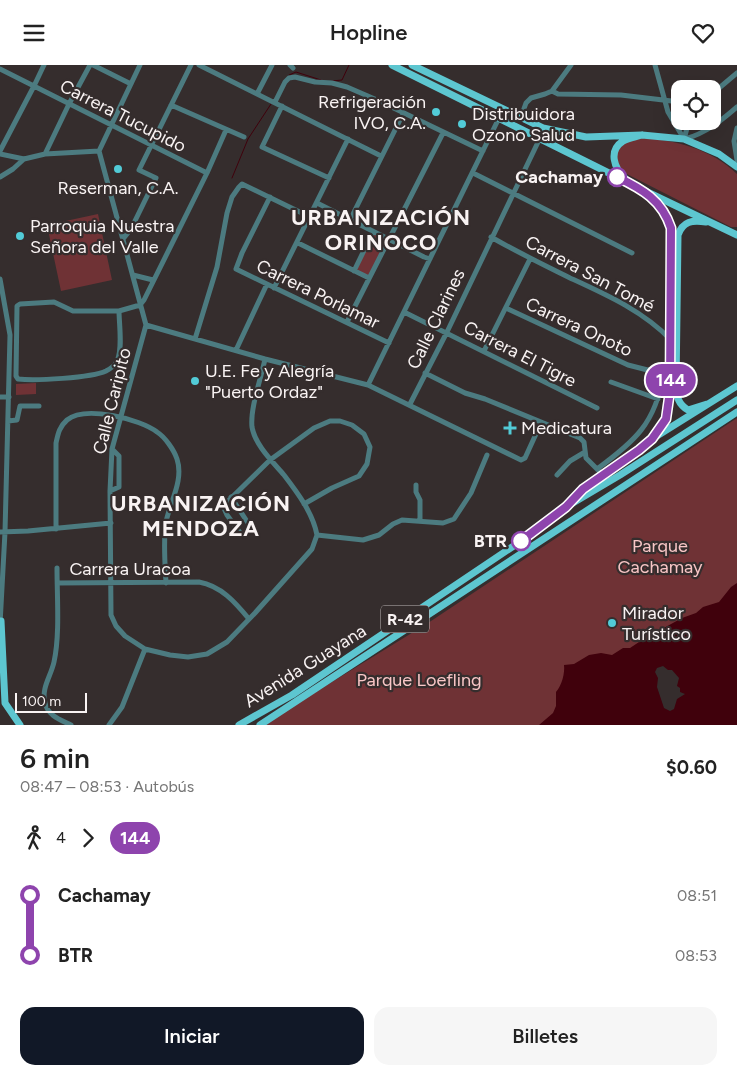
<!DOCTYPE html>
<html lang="es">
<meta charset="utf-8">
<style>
:root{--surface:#fff;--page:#f6f6f6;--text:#222;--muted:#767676;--accent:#111827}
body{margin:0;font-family:Figtree,sans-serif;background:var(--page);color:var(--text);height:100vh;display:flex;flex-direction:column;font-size:19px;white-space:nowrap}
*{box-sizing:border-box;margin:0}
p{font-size:16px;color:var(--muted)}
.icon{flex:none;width:28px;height:28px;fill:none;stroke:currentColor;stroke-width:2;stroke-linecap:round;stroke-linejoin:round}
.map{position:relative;height:660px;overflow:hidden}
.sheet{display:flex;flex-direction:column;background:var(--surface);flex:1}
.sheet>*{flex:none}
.badge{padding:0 10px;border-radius:16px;font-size:18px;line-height:32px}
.controls{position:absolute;left:671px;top:15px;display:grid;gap:10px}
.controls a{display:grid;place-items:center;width:50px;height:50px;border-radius:10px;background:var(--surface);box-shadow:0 5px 20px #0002;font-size:25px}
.scale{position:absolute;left:15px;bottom:12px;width:72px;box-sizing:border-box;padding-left:5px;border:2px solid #f9f3f3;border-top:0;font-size:14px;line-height:18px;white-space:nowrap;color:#f9f3f3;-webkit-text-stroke:4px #352d2d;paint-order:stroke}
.map>.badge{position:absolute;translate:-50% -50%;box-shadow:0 0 0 2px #fff}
.legs{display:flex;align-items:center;gap:8px;height:55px;padding:0 20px;font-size:16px}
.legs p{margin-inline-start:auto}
.headline{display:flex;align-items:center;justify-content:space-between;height:85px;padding:0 20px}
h1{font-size:28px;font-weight:600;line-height:38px}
.action{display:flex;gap:10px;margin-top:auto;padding:10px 20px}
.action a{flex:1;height:58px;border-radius:15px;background:var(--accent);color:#fff;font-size:20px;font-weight:600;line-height:58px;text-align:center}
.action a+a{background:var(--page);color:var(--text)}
ul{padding:0 20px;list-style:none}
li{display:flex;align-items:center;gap:18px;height:60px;font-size:19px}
li i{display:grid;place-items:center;width:8px;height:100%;margin:0 6px;background:currentColor}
li i::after{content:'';width:12px;height:12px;margin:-6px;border:4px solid;border-radius:50%;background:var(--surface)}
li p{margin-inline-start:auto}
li:first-child i{background:linear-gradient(#0000 50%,currentColor 0)}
li:last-child i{background:linear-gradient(currentColor 50%,#0000 0)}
header{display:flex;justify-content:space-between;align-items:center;height:65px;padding:0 20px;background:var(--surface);font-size:22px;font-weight:600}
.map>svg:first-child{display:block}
</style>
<header><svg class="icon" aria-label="menu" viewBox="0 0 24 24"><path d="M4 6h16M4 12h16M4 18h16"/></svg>Hopline<svg class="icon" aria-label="heart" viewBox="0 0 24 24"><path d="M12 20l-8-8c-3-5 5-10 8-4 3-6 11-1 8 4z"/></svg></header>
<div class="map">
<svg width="737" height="660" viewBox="0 0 737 660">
<rect width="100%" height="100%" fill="#352d2d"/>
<path fill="#6f3235" d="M642,73c34,2 69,11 95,36v53h-6l-114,-58 -1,-18 14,-12z
M98,149l14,66 -51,11 -14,-66z
M373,169l14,7 -18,35 -13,-5z
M36,318v11l-20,1v-11z
M737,353v179l-172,128h-303l166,-102z"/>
<path fill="#40010c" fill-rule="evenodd" d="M737,518v142h-198l14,-12 3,-7v-14c6,-7 9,-19 8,-27l10,-1 15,-9 12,-2 11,2 11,-7h7l9,-6 12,-3 11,-10 20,-11 14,-5 7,-6 16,-5 12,-15zM663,601l5,4h4l7,8 -2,8 3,2v4l5,2 -8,5 -3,10 -4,2 -6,-3 -7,-21 1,-9 -3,-6 2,-4z"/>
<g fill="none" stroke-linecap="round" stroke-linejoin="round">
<path stroke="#40010c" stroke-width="1" d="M289,10l7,-3 25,8
M332,16l10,-1 7,-15
M232,113l16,-39 23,-35"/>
<path stroke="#4c7b80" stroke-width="5" d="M93,0l38,19
M199,0l182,91
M290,0l3,3
M655,0l13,47 16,27
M0,4l207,104
M552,26l6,3 63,1 59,7
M257,29l15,-29
M712,29l25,-21
M275,37l10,-20 4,-4 6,-1 20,5 17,1 15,4 30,13 106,51
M171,40l73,32
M282,41l-20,41 67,31
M521,52l5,-14 5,-5 14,-4 7,-3 19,-26
M673,54l7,-5
M737,63l-3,13 3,19
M684,74l5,-18
M685,74c21,-6 36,-18 52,-32
M0,86l34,-65 10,-21
M99,86l47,174 -34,124 -2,42 1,124 5,11 9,10 20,13 25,6 18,2 19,-3 20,-12 28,-29 57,-64 5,-14
M99,86l41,-86
M0,89l24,5 21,-5 54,-3
M45,89l24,-50 21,-39
M473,108l159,80
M0,112l13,-8 11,-10
M270,132l-28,56 -6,16 153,74
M317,138l107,54 6,2
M350,155l53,-106
M491,172c26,15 53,28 79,41 37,17 73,33 101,62
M123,174l8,-10 25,-51 -17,-8 52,-105
M298,178l71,35
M354,206l19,-39
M133,210l20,5
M0,214l10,56 -5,197 -5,92
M274,223l74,-149
M506,243l122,57 43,11
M119,246c0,12 4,39 -2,50 -2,4 -7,8 -11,10 -15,7 -71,10 -88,8l-2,-3 1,-70 3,-2 34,-2 19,9h46l21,-6 4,-5 63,-127 19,-43
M404,247l193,96
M347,257l96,-189
M146,260l119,34 103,26 153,75 4,-2 16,-35
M195,274l22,-72 10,-54 5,-16 7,-10 3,-3 68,33
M236,285l31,-66
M484,286l46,-92
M265,294c-4,20 -15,49 -13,68 3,18 21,35 32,48 13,17 29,38 33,60
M425,308l40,20 20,6 95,39 4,4 2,16 17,17
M611,317l47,17
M368,320l131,-267
M0,332h9
M410,339l37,-72 93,-194
M8,356l9,-1 3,-14h19
M597,404c37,-27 59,-46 66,-94
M557,410l13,-14 15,-9
M416,420v7l4,8v20
M110,426l9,-4v-31l-7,-7
M231,432l19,29 1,3 -6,6 -4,-1 -14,-19 -4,-9 47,-46 44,-32 16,-7h10l12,4 12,9 6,13 -3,17 -8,12 -27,12 -28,16
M56,464v-86c2,-9 3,-16 11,-23 18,-15 73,-1 90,12 8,5 17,18 20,27 7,21 -7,43 -11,63 -3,20 -1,41 0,61
M0,467l28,-1 83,-8
M317,470l46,5 16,-5 14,-11 9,-4 41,3 11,-4 17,-26 16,-38
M57,503c0,29 3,67 -3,94 -3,14 -13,26 -9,41 3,13 16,17 26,22
M57,518l142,-1c22,4 36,20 50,37
M109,660l13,-18 23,-58"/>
<path stroke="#5dc6d0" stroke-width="7" d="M392,0l251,125 94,45
M412,0l131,63 43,9 56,-2 42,4 35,15 18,13
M625,113c-11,-10 -17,-27 -2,-37 6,-3 13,-4 19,-6
M648,129l20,24 4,21 -1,152 -5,28 -14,20
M706,157c-14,-2 -23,-1 -28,13l-2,152c1,10 2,17 12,23l19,-6
M573,434l10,-10 31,-21 38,-29 85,-53
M1,556l4,82 15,22
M239,660l53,-30 229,-154 45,-34 54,-32 117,-75
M260,660l477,-313"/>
</g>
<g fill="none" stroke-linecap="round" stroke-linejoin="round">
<g stroke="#fff" stroke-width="11">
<path id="line-1" d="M521,476l45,-34 17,-18 56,-39 13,-11 14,-20 4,-28 1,-163c-9,-28 -29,-39 -54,-51"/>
</g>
<use href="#line-1" stroke="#8e44ad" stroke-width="8"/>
</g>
<g fill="#52cbd7" stroke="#352d2d" stroke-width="2">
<circle cx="436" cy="47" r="5"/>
<circle cx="462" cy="59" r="5"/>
<circle cx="118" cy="104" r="5"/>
<circle cx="20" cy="171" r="5"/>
<circle cx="195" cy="316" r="5"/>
<path d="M507.5 355.5h5v5h5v5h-5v5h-5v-5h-5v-5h5z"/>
<circle cx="612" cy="558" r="5"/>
</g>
<g fill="#fff" stroke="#8e44ad" stroke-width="2.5">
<circle cx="617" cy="112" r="9"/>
<circle cx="521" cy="476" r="9"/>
</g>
<g text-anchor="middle" stroke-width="4.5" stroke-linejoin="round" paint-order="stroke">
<rect fill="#352d2d" stroke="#beb8b8" stroke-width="1" x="381" y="540.5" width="48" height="27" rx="4"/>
<g font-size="16" font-weight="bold" fill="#f9f3f3">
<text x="405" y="560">R-42</text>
</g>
<g font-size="18" fill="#f9f3f3" stroke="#352d2d" text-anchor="start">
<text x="426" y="43" text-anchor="end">Refrigeración<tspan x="426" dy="21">IVO, C.A.</tspan></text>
<text x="472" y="55">Distribuidora<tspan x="472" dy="21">Ozono Salud</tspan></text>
<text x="118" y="129" text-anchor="middle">Reserman, C.A.</text>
<text x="30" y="167">Parroquia Nuestra<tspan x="30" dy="21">Señora del Valle</tspan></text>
<text x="205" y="312">U.E. Fe y Alegría<tspan x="205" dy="21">"Puerto Ordaz"</tspan></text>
<text x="521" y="369">Medicatura</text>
<text x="622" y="554">Mirador<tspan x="622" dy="21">Turístico</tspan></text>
</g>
<g font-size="18" fill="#f9f3f3" stroke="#352d2d">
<text transform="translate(123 51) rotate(27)" y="6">Carrera Tucupido</text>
<text transform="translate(590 209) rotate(28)" y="6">Carrera San Tomé</text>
<text transform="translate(318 229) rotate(26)" y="6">Carrera Porlamar</text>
<text transform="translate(436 254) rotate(-64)" y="6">Calle Clarines</text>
<text transform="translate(579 262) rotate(25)" y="6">Carrera Onoto</text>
<text transform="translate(520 289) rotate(27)" y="6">Carrera El Tigre</text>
<text transform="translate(112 336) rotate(-76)" y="6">Calle Caripito</text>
<text x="130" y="510">Carrera Uracoa</text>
<text transform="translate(305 601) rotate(-32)" y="6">Avenida Guayana</text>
</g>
<g font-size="18" font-weight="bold" fill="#f9f3f3" stroke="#352d2d" text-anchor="end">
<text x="603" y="118">Cachamay</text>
<text x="507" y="482">BTR</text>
</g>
<g font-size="18" fill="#f9c6c6" stroke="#352d2d">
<text x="660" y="487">Parque<tspan x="660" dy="21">Cachamay</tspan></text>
<text x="419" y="621">Parque Loefling</text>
</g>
<g font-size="22" font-weight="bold" letter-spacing="1" fill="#f9f3f3" stroke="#352d2d">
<text x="381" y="160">URBANIZACIÓN<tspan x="381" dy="25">ORINOCO</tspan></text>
<text x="201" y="446">URBANIZACIÓN<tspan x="201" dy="25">MENDOZA</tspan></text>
</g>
</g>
</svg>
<div class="controls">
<a><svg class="icon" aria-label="locate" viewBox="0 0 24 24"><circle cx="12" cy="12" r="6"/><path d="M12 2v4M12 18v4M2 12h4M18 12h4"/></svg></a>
</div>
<div class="scale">100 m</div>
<b class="badge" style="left:671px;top:315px;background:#8e44ad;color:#fff">144</b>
</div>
<section class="sheet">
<div class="headline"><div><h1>6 min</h1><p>08:47 – 08:53 · Autobús</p></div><b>$0.60</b></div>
<div class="legs"><svg class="icon" aria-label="walk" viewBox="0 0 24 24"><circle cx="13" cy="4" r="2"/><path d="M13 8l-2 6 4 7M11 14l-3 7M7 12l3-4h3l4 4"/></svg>4<svg class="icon" aria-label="forward" viewBox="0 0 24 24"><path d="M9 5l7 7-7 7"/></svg><b class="badge" style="background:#8e44ad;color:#fff">144</b></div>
<ul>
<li><i style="color:#8e44ad"></i><b>Cachamay</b><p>08:51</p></li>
<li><i style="color:#8e44ad"></i><b>BTR</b><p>08:53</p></li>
</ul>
<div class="action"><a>Iniciar</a><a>Billetes</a></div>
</section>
